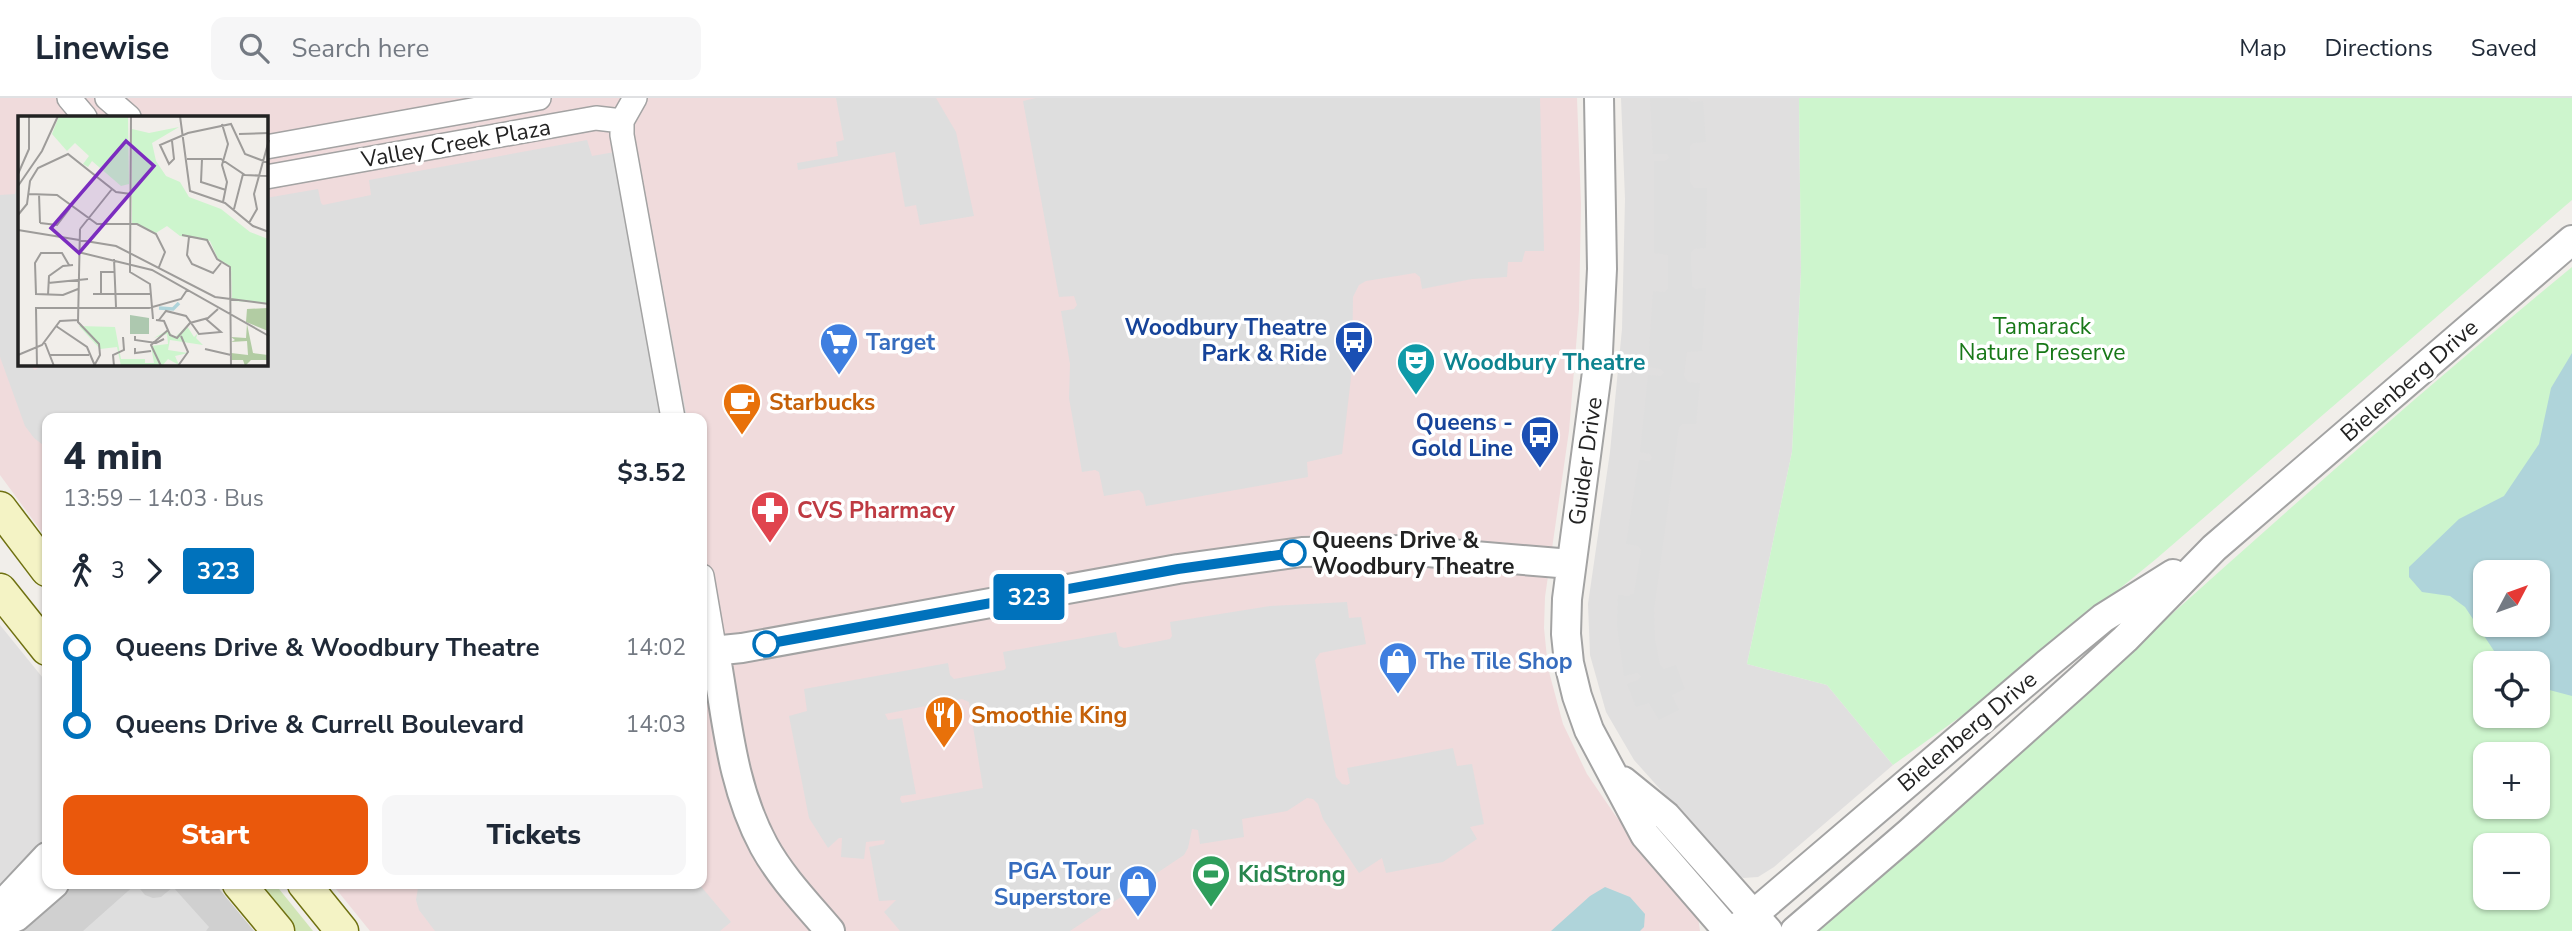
<!DOCTYPE html>
<meta charset="utf-8">
<style>
:root{--surface:#fff;--page:#f6f6f7;--text:#1f2937;--muted:#747a83;--line:#e0e1e3;--accent:#ea580c}
body{margin:0;font-family:"Nunito Sans",sans-serif;background:var(--page);color:var(--text);height:100vh;display:flex;flex-direction:column;font-size:26px;white-space:nowrap}
*{box-sizing:border-box;margin:0}
p{font-size:23px;color:var(--muted)}
.icon{flex:none;width:38px;height:38px;fill:none;stroke:currentColor;stroke-width:2;stroke-linecap:round;stroke-linejoin:round}
.map{position:relative;flex:1;overflow:hidden}
.side{position:absolute;left:42px;top:315px;width:665px;height:476px;display:flex;flex-direction:column;background:var(--surface);border-radius:14px;box-shadow:0 2px 5px #0004}
.side>*{flex:none}
.badge{padding:0 14px;border-radius:5px;font-size:24px;line-height:46px}
.needle{width:46px;rotate:49deg}
.tools{position:absolute;left:2473px;top:462px;display:grid;gap:14px}
.tools a{display:grid;place-items:center;width:77px;height:77px;border-radius:14px;background:var(--surface);box-shadow:0 2px 5px #0004;font-size:35px}
.map>.badge{position:absolute;translate:-50% -50%;box-shadow:0 0 0 4px #fff}
.legs{display:flex;align-items:center;gap:10px;height:77px;padding:0 21px;font-size:23px}
.legs p{margin-inline-start:auto}
.headline{display:flex;align-items:center;justify-content:space-between;height:119px;padding:0 21px}
h1{font-size:38px;font-weight:800;line-height:52px}
.action{display:flex;gap:14px;margin-top:auto;padding:14px 21px}
.action a{flex:1;height:80px;border-radius:14px;background:var(--accent);color:#fff;font-size:28px;font-weight:800;line-height:80px;text-align:center}
.action a+a{background:var(--page);color:var(--text)}
ul{padding:0 21px;list-style:none}
li{display:flex;align-items:center;gap:24px;height:77px;font-size:26px}
li i{display:grid;place-items:center;width:10px;height:100%;margin:0 9px;background:currentColor}
li i::after{content:'';width:18px;height:18px;margin:-9px;border:5px solid;border-radius:50%;background:var(--surface)}
li p{margin-inline-start:auto}
li:first-child i{background:linear-gradient(#0000 50%,currentColor 0)}
li:last-child i{background:linear-gradient(currentColor 50%,#0000 0)}
header{display:flex;align-items:center;gap:42px;box-sizing:border-box;height:98px;padding:0 35px;background:var(--surface);border-bottom:2px solid var(--line)}
header strong{font-size:33px}
nav{display:flex;gap:38px;margin-inline-start:auto;font-size:24px}
.search{width:490px;height:63px;background:var(--page);display:flex;align-items:center;gap:18px;box-sizing:border-box;padding:0 24px;border-radius:14px;color:var(--muted);font-size:26px}
.map>svg:first-child{display:block}
</style>
<header>
<strong>Linewise</strong>
<div class="search"><svg class="icon" aria-label="search" viewBox="0 0 24 24"><circle cx="10" cy="10" r="6"/><path d="M15 15l6 6"/></svg>Search here</div>
<nav><a>Map</a><a>Directions</a><a>Saved</a></nav>
</header>
<div class="map">
<svg width="2572" height="833" viewBox="0 0 2572 833">
<rect width="100%" height="100%" fill="#f1eeea"/>
<path fill="#e0dfdf" d="M1621,0h178l2,174 -9,180 -45,212 80,21 66,80 -119,102 -16,10 -15,1 -6,-3 -103,-115 -28,-48 -16,-57 -2,-51 22,-152 12,-123 3,-130z
M0,527l47,58v201h168l39,47h-254z"/>
<path fill="#f0dbdc" fill-rule="evenodd" d="M0,0h1577l4,106 -2,106 -10,121 -24,166 -1,31 4,40 15,56 24,50 28,41 83,102 2,14h-1330l-38,-47h370v-466h-655v121l-47,-64zM19,19h247v247h-247z"/>
<path fill="#d0d0d0" d="M69,786h146l39,47h-232z"/>
<path fill="#d1e5b6" d="M255,786h20l38,47h-19z"/>
<path fill="#cdf5cd" fill-rule="evenodd" d="M1799,0h773v102l-416,359 -175,143 -88,63 -66,-80 -80,-21 45,-212 9,-180z
M2572,169v664h-758c255,-219 498,-451 758,-664zM2485,474h53v53h-53zM2485,565h53v53h-53zM2485,656h53v53h-53zM2485,747h53v53h-53z"/>
<path fill="#dedede" fill-rule="evenodd" d="M836,0h100l20,34 18,84 -54,9 -4,-20 -11,2 -10,-55 -97,18 -1,-7 41,-7 -2,-14 8,-2z
M1036,0h504l4,153h-19l-3,11h-14l-1,15 -35,2 -50,10 -2,-12 -5,-4 -49,8 -7,4 -6,12 -1,72 -10,85 -35,8 1,15 -162,29 -3,-12 -4,-4 -35,6 -5,-24 -4,-2 -13,2 -13,-74 1,-34 -9,-53 13,-2 3,-4 -3,-9 -15,1 -36,-196z
M1650,0h38l3,4 12,-1 3,41 -13,1 -3,3v36l4,6h13l-1,60 -12,1 -3,4 1,33 3,3 11,-1 -4,63 -15,1 -3,24 4,6 12,1 -4,41h-13l-4,3 -25,183 1,29 5,26 4,4 12,-4 9,24 -13,6 7,15 -20,10 -10,-17 -13,4 -9,-23 11,-4 3,-4 -4,-3 -13,3 -7,-51 1,-30 11,1 5,-3 7,-43 -3,-4 -12,-2 13,-84 11,1 2,-3 -2,-4 -10,-2 8,-77 13,1 3,-4 -4,-3 -12,-2 5,-76 12,1 3,-4v-33l-14,-2v-92h11l4,-3 -2,-4h-14z
M587,42l5,16 45,-8 50,270h-640v30l-13,-10 -9,-12 -25,-69v-162l15,-1 3,-15 1,185h9l7,6 3,-2 -1,-4h229v-166l52,-9 3,14 2,2 48,-10 -2,-15z
M1347,504l2,16 12,-1 5,27 -46,9 -5,7 21,117 6,7 5,1 3,-2 -3,-15 106,-20 4,18 15,-2 12,60 -14,3 7,12 -34,23 -57,11 -4,-15 -23,15 -36,-54 -5,-15 -5,-5 -6,-1 -20,13 -45,8 2,18 -44,7 -2,-14 -6,-1 -4,19 -4,7 -114,76h-170l-16,-19 12,-12 -17,1 -10,-54 15,-3 1,-4 -19,2 -2,17 -23,-2 1,-19h-3l-11,10 -19,-30 -20,-102 18,-5 -3,-22 144,-26 2,12 4,4 50,-9 2,-2 -3,-16 113,-20 3,14 5,2 46,-9 2,-3 -2,-14 100,-16zM962,601l7,3 14,86 -81,15 -2,-4 1,-3 15,-2 -14,-76 -14,2 -3,-6z
M136,786l9,11 8,3 8,-1 12,-10 36,40 -3,4h-123z
M413,786h286l32,38 -11,9h-285l-16,-21 -3,-10 2,-12z"/>
<path fill="#afd4da" fill-rule="evenodd" d="M2572,255v343l-34,-9v-24h-36l-37,-56 -15,-11 -28,-4 -13,-15v-10l50,-48 45,-23 35,-52 12,-56zM2485,474h53v53h-53z
M1605,789l25,10 15,17 -1,13 -4,4h-89l39,-35z"/>
<g fill="none" stroke-linecap="round" stroke-linejoin="round">
<g stroke="#a3a3a3" stroke-width="26">
<path id="minor" d="M69,0l16,19
M107,0l22,19
M635,0l-13,23v14l51,283
M266,49l273,-49
M266,79l330,-59 26,3
M702,478l13,76"/>
</g>
<g stroke="#a3a3a3" stroke-width="32">
<path id="tertiary" d="M1599,0l3,171 -5,103 -30,227 -1,35 3,29 8,33 12,34 56,105 83,96
M702,554l40,-4 436,-79 124,-17 101,-2 168,14
M715,554c12,66 16,133 49,194 17,31 43,58 66,85
M1623,683l43,35 102,115
M0,809l47,-50
M0,825l16,-6 38,-33
M1734,833l313,-267 56,-46 70,-44
M1795,833l114,-98 171,-153 45,-41 89,-91 358,-308"/>
</g>
<g stroke="#6f7111" stroke-width="35">
<path id="secondary" d="M0,410l47,62
M0,492l47,59
M239,786l39,47
M304,786l38,47"/>
</g>
<use href="#minor" stroke="#fff" stroke-width="23"/>
<use href="#tertiary" stroke="#fff" stroke-width="28"/>
<use href="#secondary" stroke="#f4f3c5" stroke-width="32"/>
</g>
<g fill="none" stroke-linecap="round" stroke-linejoin="round">
<g stroke="#fff" stroke-width="16">
<path id="line-1" d="M766,546l412,-75 115,-16"/>
</g>
<use href="#line-1" stroke="#0072bc" stroke-width="10"/>
</g>
<defs>
<g id="bus-pin" transform="scale(2.0125)"><path d="M0 17L-7.5 6A9.5 9.5 0 1 1 7.5 6Z" fill="#1a4fb4" stroke="#fff"/><path d="M-5-6H5V4H4V6H2V4H-2V6H-4V4H-5ZM-3.5-4V0h7V-4ZM-3.5 1.2v1.5H-2V1.2ZM2 1.2v1.5H3.5V1.2Z" fill="#fff"/></g>
<g id="supermarket-pin" transform="scale(2.0125)"><path d="M0 17L-7.5 6A9.5 9.5 0 1 1 7.5 6Z" fill="#3f7fe0" stroke="#fff"/><path d="M-6-5.5h2.5l.6 2H6L4.5 2H-2.5L-4.4-4H-6ZM-1.5 3.2a1.3 1.3 0 1 0 .1 0ZM3 3.2a1.3 1.3 0 1 0 .1 0Z" fill="#fff"/></g>
<g id="theatre-pin" transform="scale(2.0125)"><path d="M0 17L-7.5 6A9.5 9.5 0 1 1 7.5 6Z" fill="#0f9aa8" stroke="#fff"/><path d="M-5-5.5Q0-4 5-5.5V0Q5 5 0 6Q-5 5-5 0ZM-3.3-2.5H-1v1.5H-3.3ZM1-2.5H3.3v1.5H1ZM-2.8 1Q0 5.5 2.8 1Z" fill="#fff"/></g>
<g id="cafe-pin" transform="scale(2.0125)"><path d="M0 17L-7.5 6A9.5 9.5 0 1 1 7.5 6Z" fill="#e8710a" stroke="#fff"/><path d="M-5.5-4.5H6V0H3Q3 3.5 0 3.5H-2.5Q-5.5 3.5-5.5 0ZM3-3.2v2h1.7v-2ZM-6 4.5H4V6H-6Z" fill="#fff"/></g>
<g id="pharmacy-pin" transform="scale(2.0125)"><path d="M0 17L-7.5 6A9.5 9.5 0 1 1 7.5 6Z" fill="#e0444e" stroke="#fff"/><path d="M-2-6h4v4h4v4h-4v4h-4v-4h-4v-4h4Z" fill="#fff"/></g>
<g id="shop-pin" transform="scale(2.0125)"><path d="M0 17L-7.5 6A9.5 9.5 0 1 1 7.5 6Z" fill="#3f7fe0" stroke="#fff"/><path d="M-5-2.5h2.3a2.7 3.5 0 0 1 5.4 0H5L5.5 6h-11ZM-1.5-2.5h3a1.5 2.3 0 0 0-3 0Z" fill="#fff"/></g>
<g id="restaurant-pin" transform="scale(2.0125)"><path d="M0 17L-7.5 6A9.5 9.5 0 1 1 7.5 6Z" fill="#e8710a" stroke="#fff"/><path d="M-5-6h1v4h1v-4h1v4h1v-4h1v5L-1.5 .5V6h-2V.5L-5-1ZM5-6V6H3V1.5H1.5Q1.5-4 5-6Z" fill="#fff"/></g>
<g id="stadium-pin" transform="scale(2.0125)"><path d="M0 17L-7.5 6A9.5 9.5 0 1 1 7.5 6Z" fill="#2e9e5b" stroke="#fff"/><path d="M0-5a6.5 5 0 1 0 0 10a6.5 5 0 1 0 0-10ZM-3.5-1.8h7v3.6h-7Z" fill="#fff"/></g>
</defs>
<g fill-rule="evenodd">
<use href="#bus-pin" x="1354" y="242"/>
<use href="#supermarket-pin" x="839" y="244"/>
<use href="#theatre-pin" x="1416" y="264"/>
<use href="#cafe-pin" x="742" y="304"/>
<use href="#bus-pin" x="1540" y="337"/>
<use href="#pharmacy-pin" x="770" y="412"/>
<use href="#shop-pin" x="1398" y="563"/>
<use href="#restaurant-pin" x="944" y="617"/>
<use href="#stadium-pin" x="1211" y="776"/>
<use href="#shop-pin" x="1138" y="786"/>
</g>
<g fill="#fff" stroke="#0072bc" stroke-width="3.5">
<circle cx="1293" cy="455" r="12"/>
<circle cx="766" cy="546" r="12"/>
</g>
<g text-anchor="middle" stroke-width="7" stroke-linejoin="round" paint-order="stroke">
<g font-size="23" fill="#222" stroke="#fff">
<text transform="translate(456 45) rotate(-10)" y="8">Valley Creek Plaza</text>
<text transform="translate(2409 282) rotate(-41)" y="8">Bielenberg Drive</text>
<text transform="translate(1585 363) rotate(-82)" y="8">Guider Drive</text>
<text transform="translate(1967 633) rotate(-40)" y="8">Bielenberg Drive</text>
</g>
<g font-size="23" fill="#187818" stroke="#fff">
<text x="2042" y="236">Tamarack<tspan x="2042" dy="26">Nature Preserve</tspan></text>
</g>
<g font-size="23" font-weight="bold" fill="#164399" stroke="#fff" text-anchor="end">
<text x="1327" y="237">Woodbury Theatre<tspan x="1327" dy="26">Park &amp; Ride</tspan></text>
<text x="1513" y="332">Queens -<tspan x="1513" dy="26">Gold Line</tspan></text>
</g>
<g font-size="23" font-weight="bold" fill="#366cbe" stroke="#fff" text-anchor="start">
<text x="866" y="252">Target</text>
<text x="1425" y="571">The Tile Shop</text>
<text x="1111" y="781" text-anchor="end">PGA Tour<tspan x="1111" dy="26">Superstore</tspan></text>
</g>
<g font-size="23" font-weight="bold" fill="#0d838f" stroke="#fff" text-anchor="start">
<text x="1443" y="272">Woodbury Theatre</text>
</g>
<g font-size="23" font-weight="bold" fill="#c56008" stroke="#fff" text-anchor="start">
<text x="769" y="312">Starbucks</text>
<text x="971" y="625">Smoothie King</text>
</g>
<g font-size="23" font-weight="bold" fill="#be3a42" stroke="#fff" text-anchor="start">
<text x="797" y="420">CVS Pharmacy</text>
</g>
<g font-size="23" font-weight="bold" fill="#222" stroke="#fff" text-anchor="start">
<text x="1312" y="450">Queens Drive &amp;<tspan x="1312" dy="26">Woodbury Theatre</tspan></text>
</g>
<g font-size="23" font-weight="bold" fill="#27864d" stroke="#fff" text-anchor="start">
<text x="1238" y="784">KidStrong</text>
</g>
</g>
<g transform="translate(18 18)">
<rect width="250" height="250" fill="#f1eeea"/>
<path d="M250,192v23l-22,-9 1,-13zM229,208l6,29 15,2v5h-17l-6,6 -2,-6h-12v-7l17,2 -1,-14 -16,1 4,-2 -4,-3 15,1z" fill="#b2cca3"/>
<path d="M112,199l19,3v16h-19z" fill="#adc8af"/>
<path d="M41,0h69l1,68 -8,2 -29,-25 -4,6 -5,-3 6,-8 -14,-13 -8,8 -15,-17zM161,11l-27,16 4,18 10,15 14,6 9,15 32,12 29,23 18,7v64l-36,-2 -1,-34 -13,-8 -8,-18 -30,-5 -13,-10 -11,7 -24,-10v-94l17,4zM61,210l36,1 6,32h24v4h9l-3,-17 17,-2 -1,-10 -13,4 14,-8 6,8 13,-12 7,11 4,-4 -2,5 7,7 -33,-5 -2,10 20,3 -13,3 4,9 -11,-6 -6,7h-41l-4,-19 -17,2z" fill="#cdf5cd"/>
<path fill="none" stroke="#afd4da" stroke-width="3.5" d="M141,192l14,1 6,-6"/>
<path fill="none" stroke="#9e9c9a" stroke-width="2" d="M113,0l-1,156 20,12 3,35M162,0l10,75 35,12 28,23 16,6M204,8l6,20 -6,21 5,17 -4,20M221,18l30,-1M154,25l2,18 -5,5 -9,-19 28,-12 43,-9 14,30 24,9M169,43h34l24,16 24,1M184,43l-1,23 25,8M0,58l11,-25v-33M0,70l24,-35 16,-35M11,78l28,1 40,29h40l19,10 9,18 -6,15M21,78l1,29M216,93l9,-35M0,99l9,-11 3,-23 8,-13 30,-14 48,38 15,2M22,107l17,2 13,-17M231,107l8,-14 -3,-15 15,-54M62,113l-2,93 21,22 1,11 -6,11M62,113l32,-40M0,114l98,16 99,51 54,7M164,119l25,5 10,19 13,8 1,99M171,121l-2,18 5,9 21,9 8,-10M60,136l74,18 117,66M96,143l2,48M51,149l-7,-12h-21l-6,10 1,31 27,1 15,-6M30,167l40,-4M75,178h57M83,178v-22h13M30,179l1,-19 14,-10 10,-1M138,204l8,1 6,14 7,3 13,-15 18,-5 10,-9M141,204l7,-9 20,5 13,18 22,-2 -15,-13M38,210l31,21 8,19M117,220v4l21,3 8,-4M27,227l9,23M117,232v5l16,-2M187,233l26,6M0,239l24,-10 18,-24 18,-1M31,239h40M19,250l-1,-58h113l32,-9 6,-9M96,250l-1,-11 11,-5 -1,-13M143,250l-10,-21 17,-15M160,250l10,-14 -7,-16"/>
<path fill="#7b2cbf" fill-opacity="0.15" stroke="#7b2cbf" stroke-width="3.5" d="M108,25l28,25 -75,87 -28,-25z"/>
<rect width="250" height="250" fill="none" stroke="#222" stroke-width="3.5"/>
</g>
</svg>
<div class="tools">
<a><svg class="needle" viewBox="-14 -14 28 28"><path d="M0-13l5 13h-10z" fill="#e53935"/><path d="M0 13l5-13h-10z" fill="#747a83"/></svg></a>
<a><svg class="icon" aria-label="locate" viewBox="0 0 24 24"><circle cx="12" cy="12" r="6"/><path d="M12 2v4M12 18v4M2 12h4M18 12h4"/></svg></a>
<a>+</a>
<a>−</a>
</div>
<b class="badge" style="left:1029px;top:499px;background:#0072bc;color:#fff">323</b>
<section class="side">
<div class="headline"><div><h1>4 min</h1><p>13:59 – 14:03 · Bus</p></div><b>$3.52</b></div>
<div class="legs"><svg class="icon" aria-label="walk" viewBox="0 0 24 24"><circle cx="13" cy="4" r="2"/><path d="M13 8l-2 6 4 7M11 14l-3 7M7 12l3-4h3l4 4"/></svg>3<svg class="icon" aria-label="forward" viewBox="0 0 24 24"><path d="M9 5l7 7-7 7"/></svg><b class="badge" style="background:#0072bc;color:#fff">323</b></div>
<ul>
<li><i style="color:#0072bc"></i><b>Queens Drive &amp; Woodbury Theatre</b><p>14:02</p></li>
<li><i style="color:#0072bc"></i><b>Queens Drive &amp; Currell Boulevard</b><p>14:03</p></li>
</ul>
<div class="action"><a>Start</a><a>Tickets</a></div>
</section>
</div>
